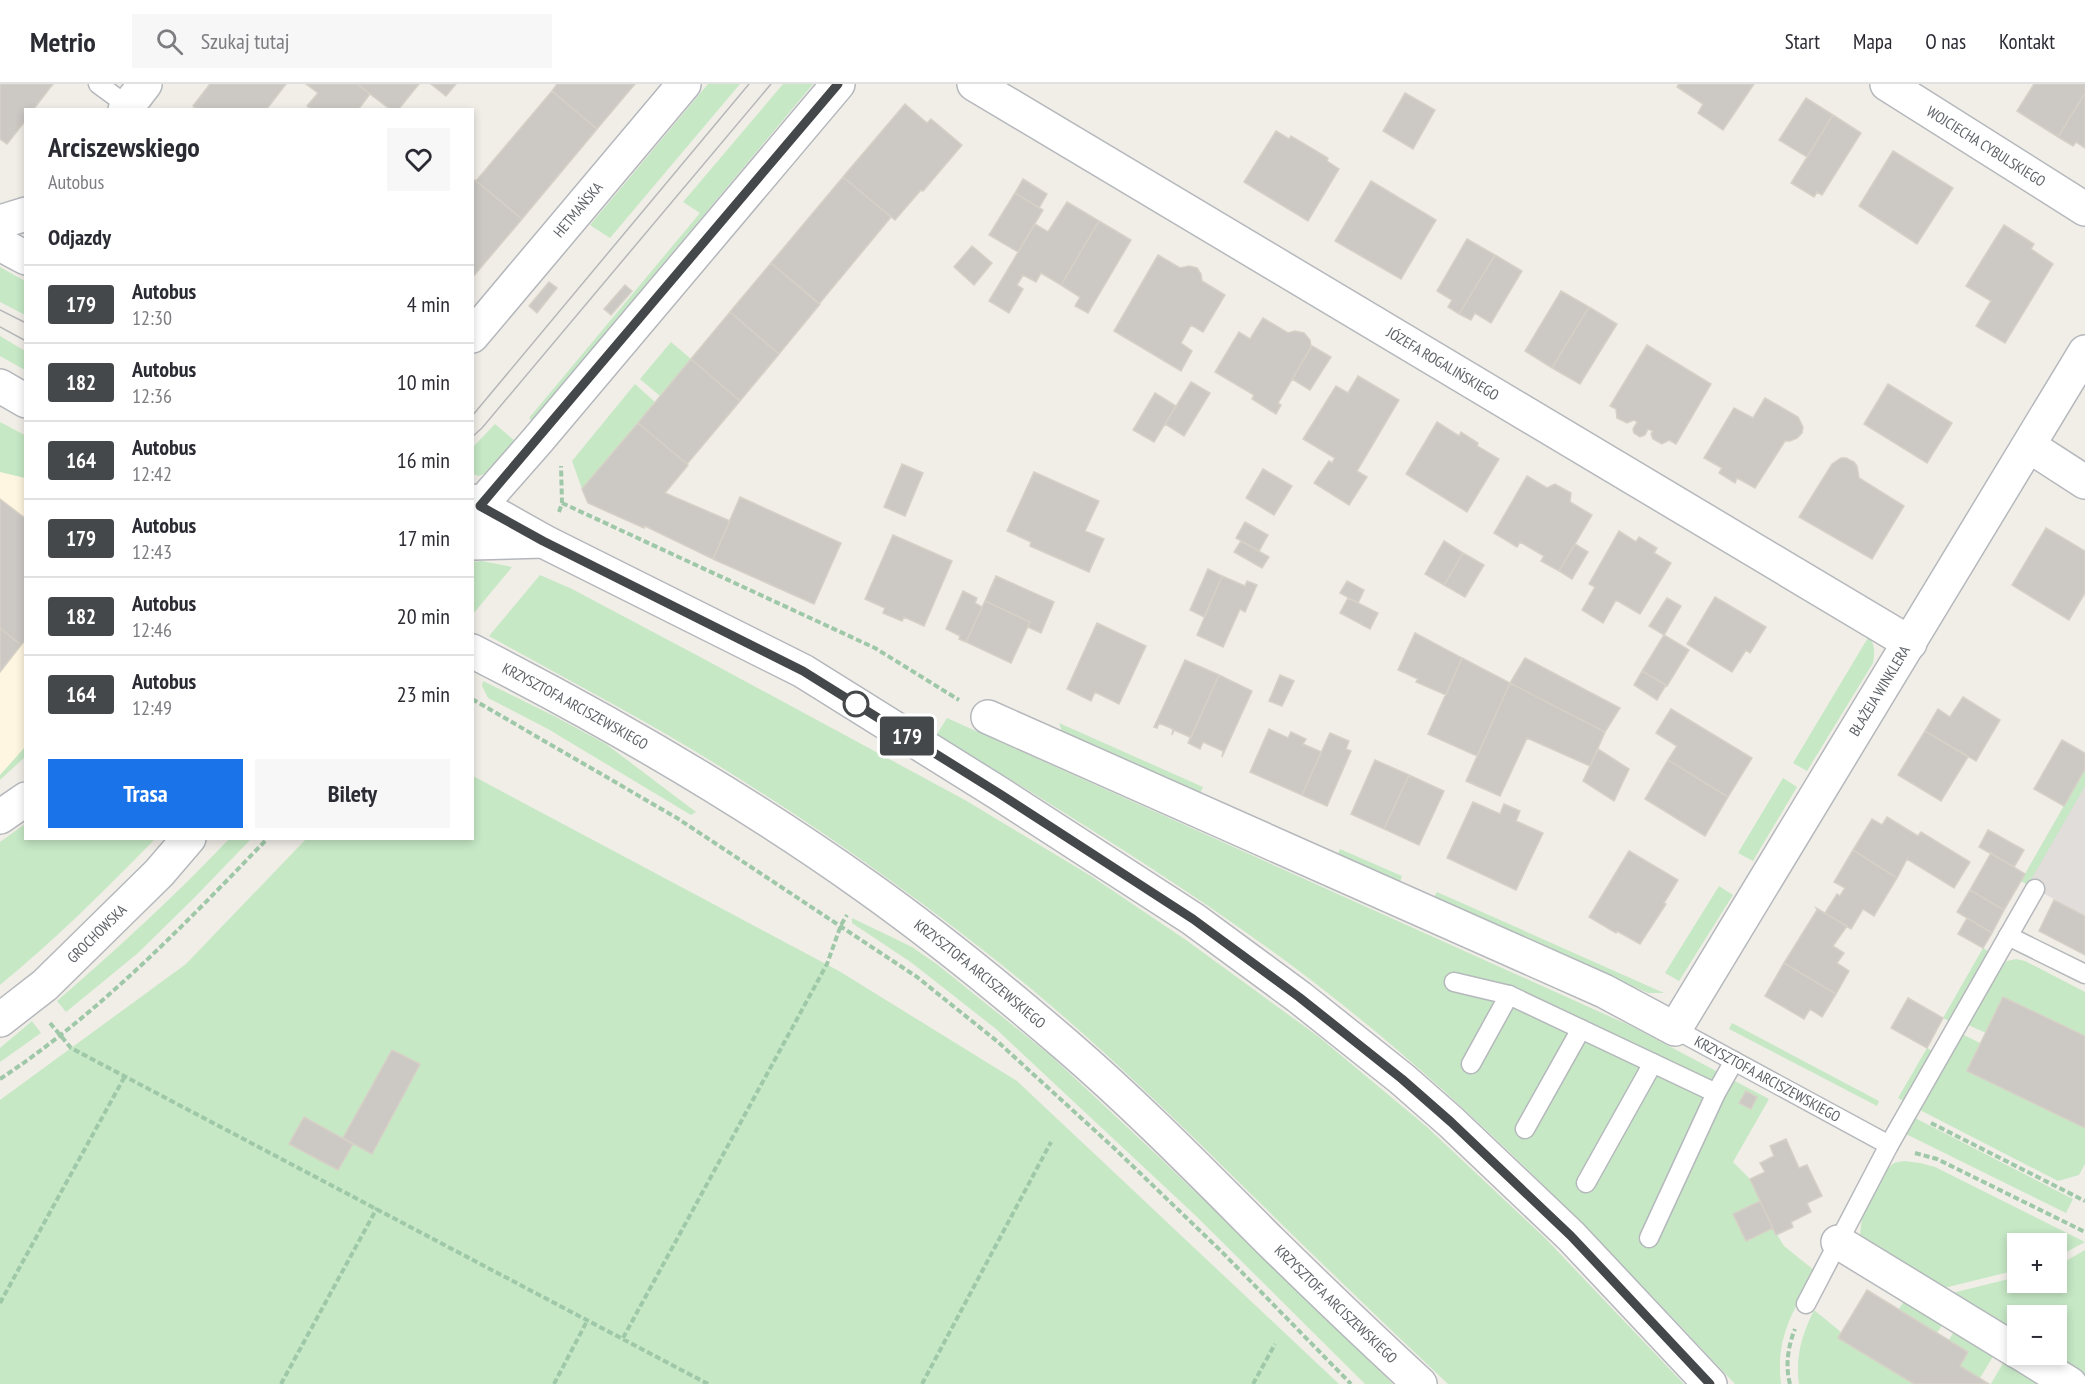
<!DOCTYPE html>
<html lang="pl">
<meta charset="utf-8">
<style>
:root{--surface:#fff;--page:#f7f7f7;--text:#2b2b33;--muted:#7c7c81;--line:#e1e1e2;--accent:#1a73e8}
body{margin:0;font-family:"PT Sans Narrow",sans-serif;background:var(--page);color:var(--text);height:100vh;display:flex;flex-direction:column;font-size:22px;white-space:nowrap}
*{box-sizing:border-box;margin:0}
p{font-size:20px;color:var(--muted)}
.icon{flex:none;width:33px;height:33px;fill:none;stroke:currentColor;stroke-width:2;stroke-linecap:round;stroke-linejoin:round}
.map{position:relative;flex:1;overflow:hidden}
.panel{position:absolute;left:24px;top:24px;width:450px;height:732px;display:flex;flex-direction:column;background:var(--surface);border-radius:0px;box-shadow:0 3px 9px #0003}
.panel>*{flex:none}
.badge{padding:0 12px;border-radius:4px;font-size:21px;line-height:39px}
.fabs{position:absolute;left:2007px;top:1149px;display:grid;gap:12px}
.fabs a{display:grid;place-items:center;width:60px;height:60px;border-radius:0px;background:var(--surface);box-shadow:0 3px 9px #0003;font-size:30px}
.map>.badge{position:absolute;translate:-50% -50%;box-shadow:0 0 0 3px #fff}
h2{padding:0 24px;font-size:22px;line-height:54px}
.round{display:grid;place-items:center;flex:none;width:63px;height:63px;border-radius:0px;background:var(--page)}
.head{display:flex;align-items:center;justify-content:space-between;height:102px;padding:0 24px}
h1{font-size:28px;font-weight:600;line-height:45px}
.cta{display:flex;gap:12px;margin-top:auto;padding:12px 24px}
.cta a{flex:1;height:69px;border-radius:0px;background:var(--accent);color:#fff;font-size:24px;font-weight:600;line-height:69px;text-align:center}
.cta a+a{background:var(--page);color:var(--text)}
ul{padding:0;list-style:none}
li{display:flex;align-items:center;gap:18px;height:78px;padding:0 24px;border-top:2px solid var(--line)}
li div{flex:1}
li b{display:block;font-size:22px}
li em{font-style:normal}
li .badge{min-width:66px;font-weight:700;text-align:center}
header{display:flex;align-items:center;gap:36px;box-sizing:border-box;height:84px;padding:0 30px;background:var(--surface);border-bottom:2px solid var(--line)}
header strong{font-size:28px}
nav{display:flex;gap:33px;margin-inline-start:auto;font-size:21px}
.search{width:420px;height:54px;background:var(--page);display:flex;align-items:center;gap:15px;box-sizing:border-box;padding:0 21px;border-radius:0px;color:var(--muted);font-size:22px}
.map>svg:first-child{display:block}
</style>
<header>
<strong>Metrio</strong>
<div class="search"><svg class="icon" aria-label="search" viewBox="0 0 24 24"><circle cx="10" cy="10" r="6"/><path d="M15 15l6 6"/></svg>Szukaj tutaj</div>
<nav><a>Start</a><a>Mapa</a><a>O nas</a><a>Kontakt</a></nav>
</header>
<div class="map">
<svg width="2085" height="1300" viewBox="0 0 2085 1300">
<rect width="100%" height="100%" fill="#f1eee8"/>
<path fill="#fef6e0" d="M0,338l26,13 -1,322 -25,23z"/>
<path fill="#e0ddda" d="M2085,685v147l-64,-35z"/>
<path fill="#c6e8c5" d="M708,0h32l-130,154 -20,-13z
M783,0h30l-281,337 -3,-3 171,-205 -17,-11z
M0,183l25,14v34l-25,-13z
M0,252l25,15v19l-25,-14z
M671,258l20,17 -31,37 -20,-17z
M635,300l20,18 -73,87 -10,-28z
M0,338l25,13v43l-25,-6z
M495,340l20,17 -31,33 -5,2 -6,-2v-27z
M482,477l30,6 -39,47v-52z
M540,491l32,14 132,70 261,141 126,76 95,64 133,97 108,90 118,111 139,146h-236c-67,-63 -133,-127 -199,-192 -71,-70 -143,-141 -220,-205 -106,-87 -219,-166 -336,-237 -67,-40 -136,-76 -204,-114z
M1869,552c6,10 6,16 4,27l-66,108 -14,-8z
M483,597l71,35 52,28 90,68 -5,3 -143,-86 -60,-31 -6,-12z
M947,634l684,308 138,73 -36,63 17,17 10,22 -27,13 13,27 27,-13 11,18 31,25c-21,39 -40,66 -34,113h-46c-126,-134 -252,-268 -396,-382 -127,-101 -265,-183 -402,-268z
M1059,639l144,64 -3,6 -138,-62z
M25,663v10l-25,23v-5z
M2085,685v17l-57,99 -7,-4z
M473,692l366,195 178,110 322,303h-1339v-284l186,-136 120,-125 166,-1z
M1783,694l14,9 -44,74 -15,-8z
M25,740l1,14 129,1c-49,50 -100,101 -155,146v-143z
M230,754l21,1 -56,58 -57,56 -72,59 -9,-11c61,-53 117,-104 173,-163z
M1340,765l62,27 -2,6 -62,-28z
M1719,802l14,9 -54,86 -14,-8z
M1437,808l227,101h-16l-214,-96z
M852,834l60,29 26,18 113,91 106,99 236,229h-28l-169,-168 -200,-187 -84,-66 -60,-40z
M1983,864l7,4 -39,70 -8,-4z
M2016,875l9,2 60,31v44l-81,-39 -18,36 -18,-8 32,-57 7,-7z
M32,937l9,12 -41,29v-14z
M1732,939l147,78 -2,5 -148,-77z
M1962,950l18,9 -13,28 118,57v36l-6,11 -21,6 -138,-71z
M1927,964l7,4 -29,50 -7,-4z
M1915,1034l158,81 -7,14 -160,-79z
M1904,1077l16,2 15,4 150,75 -28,15 -1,-13h-38l-1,26 -81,20 -71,-47 -5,-8 2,-18 25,-48 7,-6z
M2085,1166v130l-42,-25 13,-1v-38h-38l-1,23 -73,-44 73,-18 1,5h38l1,-16z
M1907,1212l39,23 -9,14 -38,-24z
M1814,1226l27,22 -3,6 76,46h-115c-4,-27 3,-49 15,-74z
M1957,1242l40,24 -17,28 -20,-12 8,-14 -19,-12z
M2007,1272l37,28h-53z"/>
<path fill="#ccc9c5" stroke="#d6d0c6" stroke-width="1.5" d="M0,0h53l-20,26h-7v10l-19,24 -7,-5z
M210,0h76l-20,26h-69l-4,-4z
M306,0h51l13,10 -12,16h-46l-5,-4 11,-13z
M357,0h62l-21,26h-7z
M431,0h25l-10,12z
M557,0h78l-38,45 -45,-38z
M1679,0h75l-31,46 -25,-17 5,-9 -26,-17z
M2034,0h51v9l-27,44 -41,-26z
M552,7l45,38 -75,90 -46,-38z
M1405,9l30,17 -22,39 -30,-18z
M2085,9v55l-9,-6 -3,4 -15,-9z
M1806,14l27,17 -26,42 -28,-17z
M905,20l22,19 4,-4 31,26 -39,46 -2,-1 -26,30 -52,-43z
M1833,31l28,18 -39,62 -5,-3 -3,5 -23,-14z
M1276,47l13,8 2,-3 37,22 -1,3 12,8 -31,52 -64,-39z
M1893,67l60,37 -36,56 -58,-38z
M843,93l48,40 -72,87 -48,-41z
M1023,95l24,15 -8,14 -24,-15z
M475,96l47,39 -50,59v-94z
M1371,97l65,39 -35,59 -66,-38z
M1015,109l28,17 -25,42 -29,-17z
M1067,118l32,19 -38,64 -20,-12 -5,9 -13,-7 -6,10 6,4 -14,24 -20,-12 46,-77 13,8z
M1099,137l32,19 -43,73 -13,-7 5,-9 -19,-12z
M2004,141l30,19 -3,5 22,15 -48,79 -29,-17 15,-25 -25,-15z
M1467,155l28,16 -36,59 -11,-7 4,-7 -15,-9z
M972,162l20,17 -18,22 -20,-18z
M1158,171l22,13 9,-2 8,2 4,6 1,7 23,14 -22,37 -12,-7 -10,18 11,8 -11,20 -67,-40z
M1495,171l27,16 -31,52 -16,-10 -4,7 -12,-6z
M771,179l49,41 -41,50 -49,-42z
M549,198l8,6 -20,25 -8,-7z
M625,201l7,6 -21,24 -7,-6z
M1561,207l28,16 -37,61 -27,-17z
M1589,223l28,17 -37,60 -28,-16z
M730,228l49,42 -39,47 -49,-42z
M1263,234l25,15 7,-2 9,2 6,7 1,7 -33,56 3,2 -5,9 -24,-15 2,-4 -39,-23 24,-40 11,7z
M1647,261l64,39 -35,60 -7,-4 -7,4 -9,-5 -2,-5 2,-3 -5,-2 -3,6 -5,2 -6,-4 -1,-4 4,-7 -3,-2 -7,3 -10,-5 -1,-9 -6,-3z
M1312,262l19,11 -21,33 -18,-11z
M691,275l49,42 -53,63 -49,-41z
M1358,292l41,24 -42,71 10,6 -18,28 -35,-22 15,-22 3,2 3,-5 -32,-19 33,-53 12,7z
M1191,298l19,11 -26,43 -19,-12z
M1888,300l64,39 -25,40 -63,-39z
M1155,309l21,13 -22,36 -21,-12z
M1765,314l33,19 5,10 -1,6 -5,5 -7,3h-5l-30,47 -18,-10 -2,5 -16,-10 3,-5 -18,-10 30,-50 19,10z
M1437,338l22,14 2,-4 17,11 -1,3 22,13 -32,53 -61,-38z
M638,339l50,42 -23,28 65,28 -17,38 -68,-33 -1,2 -56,-25 -6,-14z
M1841,374h5l8,4 3,4 2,12 45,28 -32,53 -73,-42 33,-53z
M902,380l21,9 -18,43 -21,-9z
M1263,385l29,17 -18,29 -28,-17z
M1034,388l65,29 -14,30 19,8 -15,33 -59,-26 1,-4 -24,-11z
M1527,392l20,12 8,-4 16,9 -1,9 22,13 -33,56 -18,-10 3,-5 -24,-14 -3,5 -23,-14z
M740,413l101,46 -27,61 -101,-45z
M0,415l26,20v120l-5,6 -21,-17z
M1245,438l23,13 -9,16 -23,-13z
M2046,444l39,23v42l-16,27 -57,-35z
M1619,447l17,11 3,-5 18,11 -3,5 17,10 -31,51 -24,-14 -13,23 -21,-13 13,-23 -6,-3z
M893,451l59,26 -28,65 -20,-9 -2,4 -19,-8 2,-5 -20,-9z
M1241,457l28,16 -7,11 -28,-16z
M1444,457l19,12 -19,32 -19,-11z
M1575,460l13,8 -16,27 -13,-8z
M1463,469l21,12 -19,32 -21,-12z
M1208,485l14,7 -18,41 -14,-7z
M996,492l58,26 -13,31 -13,-6 2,-5 -45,-21z
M1222,492l23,10 2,-5 10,4 -12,27 -5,-3 -17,38 -26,-12z
M1347,497l17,9 -6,13 -18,-10z
M963,507l14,7 -2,5 7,4 -16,35 -7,-3 1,-3 -14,-7z
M1715,513l51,30 -16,26 -4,-3 -14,22 -45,-28z
M1348,514l30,15 -8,16 -30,-16z
M1667,514l14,8 -17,29 -15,-9z
M985,517l45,21 -19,41 -45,-21z
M1097,539l49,23 -27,58 -24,-12 -4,9 -24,-12z
M0,544l21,17 -21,27z
M1415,549l47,25 -16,37 -30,-13 2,-3 -20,-9z
M1664,551l25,15 -22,36 -25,-15z
M1462,574l48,25 -33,73 -49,-22z
M1525,574l95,50 -15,24 -95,-49z
M1185,576l34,15 -30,67 1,-5 -16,-7 -2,5 1,-6 -14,-6 -2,5 -3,-1z
M1642,587l24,14 -9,15 -23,-15z
M1219,591l33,16 -30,66 1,-6 -20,-9 -3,7 -12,-6z
M1280,591l14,6 -12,25 -13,-5z
M1510,599l95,49 -15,34 -63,-28 -27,58 -34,-15z
M1963,613l37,23 -24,41 -51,-30 13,-22 12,8z
M1671,625l81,49 -24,39 -60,-37 9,-14 -21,-13z
M1269,645l19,9 3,-6 15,7 -3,5 18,8 -19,43 -52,-23z
M1925,647l43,26 -27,44 -43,-26z
M1330,649l19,8 -3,8 5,2 -24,55 -25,-11z
M2062,656l23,13v16l-21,37 -30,-17z
M1598,665l31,20 -15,32 -31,-20z
M1375,676l34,15 -25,54 -33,-15z
M1668,676l60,37 -23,39 -60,-37z
M1409,691l35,16 -25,54 -35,-16z
M1473,718l27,12 4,-10 16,7 -4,10 27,12 -27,57 -69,-32z
M1887,733l31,19 3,-4 49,30 -16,26 -47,-29 -10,19 -44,-28 19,-31 10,6z
M1988,746l36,20 -10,17 -35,-20z
M1853,766l44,28 -23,38 -11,-7 -12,20 -26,-16 12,-19 3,2 5,-8 -11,-6z
M1629,767l49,29 -14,23 2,1 -26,40 -23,-13 -1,2 -27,-16z
M1991,769l34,21 -21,36 -34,-20z
M1970,806l34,20 -12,23 -35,-21z
M2054,816l31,16v39l-46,-24z
M1816,824l31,18 -14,20 11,7 -7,10 12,8 -13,23 -52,-31 33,-53z
M1967,834l25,15 -9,15 -25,-14z
M1784,879l52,31 -14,23 -12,-8 -6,10 -39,-23z
M2003,913l82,39v92l-118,-57z
M1908,914l35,20 -16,30 -36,-20z
M392,966l28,14 -48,90 -29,-16z
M1746,1007l11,6 -6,12 -12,-6z
M304,1033l49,27 -15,26 -49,-26z
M1786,1055l13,29 8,-3 15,31 -15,7 4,9 -20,10 2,5 -17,8 -26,-56 15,-7 -5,-9 14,-7 -4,-10z
M1760,1117l13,27 -27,13 -13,-27z
M1867,1206l101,62 -8,14 29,18h-75l-76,-46z"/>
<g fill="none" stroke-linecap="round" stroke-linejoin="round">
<g stroke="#b5b8bc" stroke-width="21">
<g id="service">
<path d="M98,0l30,22"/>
<path d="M2008,852l77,38"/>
<path d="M1454,898l55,13 207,98"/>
<path id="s1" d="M1675,945l214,116"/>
<path d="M1471,980l38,-69"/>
<path d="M1525,1045l56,-100"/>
<path d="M1586,1099l67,-120"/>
<path d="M1649,1154l67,-145 18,-32"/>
<path d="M1806,1220l83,-159 146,-256"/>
</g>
</g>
<g stroke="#b5b8bc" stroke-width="36">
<g id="minor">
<path id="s2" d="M974,0l936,559"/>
<path id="s3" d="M1887,0l198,125"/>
<path d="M125,26l20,-26"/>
<path d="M0,138l26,-8"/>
<path d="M2029,362l56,36"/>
<path id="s4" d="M988,633l616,274 71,38 410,-677"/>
<path d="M1838,1158l180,110"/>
<path d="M2022,1270l48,30"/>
</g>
</g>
<g stroke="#b5b8bc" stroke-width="36">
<g id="tertiary">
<path d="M0,733l26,-18"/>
<path id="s5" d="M0,936l45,-35 114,-112 30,-35"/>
</g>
</g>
<g stroke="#b4b7bc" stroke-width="36">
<g id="secondary">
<path d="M0,160l26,14"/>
<path id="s6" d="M472,252l212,-252"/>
<path d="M0,302l26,15"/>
<path d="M472,417l71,40 260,130 197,123 193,125 106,78 103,82 49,43 120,114 139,148"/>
<path d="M472,431l65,-74 301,-357"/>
<path d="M472,459l71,-2"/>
<path id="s7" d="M472,567c137,70 270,147 395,236 69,49 135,103 199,158 72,62 138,130 205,197 49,48 98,95 149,142"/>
</g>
</g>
<path stroke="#9ec8a8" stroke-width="4" stroke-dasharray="6 3" stroke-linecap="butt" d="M562,419l313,145 84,52
M559,428l3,-9 -1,-37
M472,615l205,119 240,159 81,65 116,106 108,104 129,132
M50,939l21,25 637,336
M0,995c100,-66 185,-155 268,-241
M1931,1039l154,78
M1915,1069l22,6 148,73
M0,1219l125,-227
M623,1254l204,-374 14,-39 6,-10
M281,1300l96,-176
M554,1300l33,-63
M922,1300l129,-242
M1253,1300l22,-40
M1790,1300c-5,-18 -2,-38 5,-55"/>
<use href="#service" stroke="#fff" stroke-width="18"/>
<use href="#minor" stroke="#fff" stroke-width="33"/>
<use href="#tertiary" stroke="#fff" stroke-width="33"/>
<use href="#secondary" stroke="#fff" stroke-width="33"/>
<path stroke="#b6b7b8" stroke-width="1.5" d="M0,226l26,13
M0,243l26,14
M472,332l277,-332
M472,353l10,-9 289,-344"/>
</g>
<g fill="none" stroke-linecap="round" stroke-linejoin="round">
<g stroke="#fff" stroke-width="14">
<path id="line" d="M838,0l-358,422 63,35 260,130 197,123 193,125 106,78 103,82 49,43 120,114 139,148"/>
</g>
<use href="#line" stroke="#45484a" stroke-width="9"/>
</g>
<circle fill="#fff" stroke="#45484a" stroke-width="3" cx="856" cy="620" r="12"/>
<g text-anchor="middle" stroke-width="5" stroke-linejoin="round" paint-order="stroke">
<g font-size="15" fill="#5f6368" stroke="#fff">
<text dy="5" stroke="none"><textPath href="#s3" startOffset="117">WOJCIECHA CYBULSKIEGO</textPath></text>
<text dy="5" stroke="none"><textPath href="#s6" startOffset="165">HETMAŃSKA</textPath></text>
<text dy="5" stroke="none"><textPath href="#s2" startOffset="546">JÓZEFA ROGALIŃSKIEGO</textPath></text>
<text dy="5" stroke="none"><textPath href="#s4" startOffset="1150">BŁAŻEJA WINKLERA</textPath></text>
<text dy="5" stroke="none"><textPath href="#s7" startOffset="117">KRZYSZTOFA ARCISZEWSKIEGO</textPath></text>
<text dy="5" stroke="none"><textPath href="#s5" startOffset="130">GROCHOWSKA</textPath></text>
<text dy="5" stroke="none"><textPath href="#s7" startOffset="603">KRZYSZTOFA ARCISZEWSKIEGO</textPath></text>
<text dy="5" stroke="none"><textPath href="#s1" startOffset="105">KRZYSZTOFA ARCISZEWSKIEGO</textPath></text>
<text dy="5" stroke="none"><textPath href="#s7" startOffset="1089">KRZYSZTOFA ARCISZEWSKIEGO</textPath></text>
</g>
</g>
</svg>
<div class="fabs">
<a>+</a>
<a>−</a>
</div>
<b class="badge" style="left:907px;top:652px;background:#45484a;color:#fff">179</b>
<section class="panel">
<div class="head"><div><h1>Arciszewskiego</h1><p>Autobus</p></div><a class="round"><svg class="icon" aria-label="heart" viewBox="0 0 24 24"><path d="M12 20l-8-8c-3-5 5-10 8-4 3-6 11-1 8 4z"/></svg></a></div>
<h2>Odjazdy</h2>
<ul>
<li><span class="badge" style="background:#45484a;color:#fff">179</span><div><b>Autobus</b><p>12:30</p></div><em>4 min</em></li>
<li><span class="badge" style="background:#45484a;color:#fff">182</span><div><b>Autobus</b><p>12:36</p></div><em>10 min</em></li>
<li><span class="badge" style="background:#45484a;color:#fff">164</span><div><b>Autobus</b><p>12:42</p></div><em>16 min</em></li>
<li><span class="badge" style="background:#45484a;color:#fff">179</span><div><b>Autobus</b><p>12:43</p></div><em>17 min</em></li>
<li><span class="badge" style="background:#45484a;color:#fff">182</span><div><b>Autobus</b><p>12:46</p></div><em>20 min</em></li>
<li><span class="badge" style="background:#45484a;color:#fff">164</span><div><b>Autobus</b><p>12:49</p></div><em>23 min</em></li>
</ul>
<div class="cta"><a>Trasa</a><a>Bilety</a></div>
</section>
</div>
